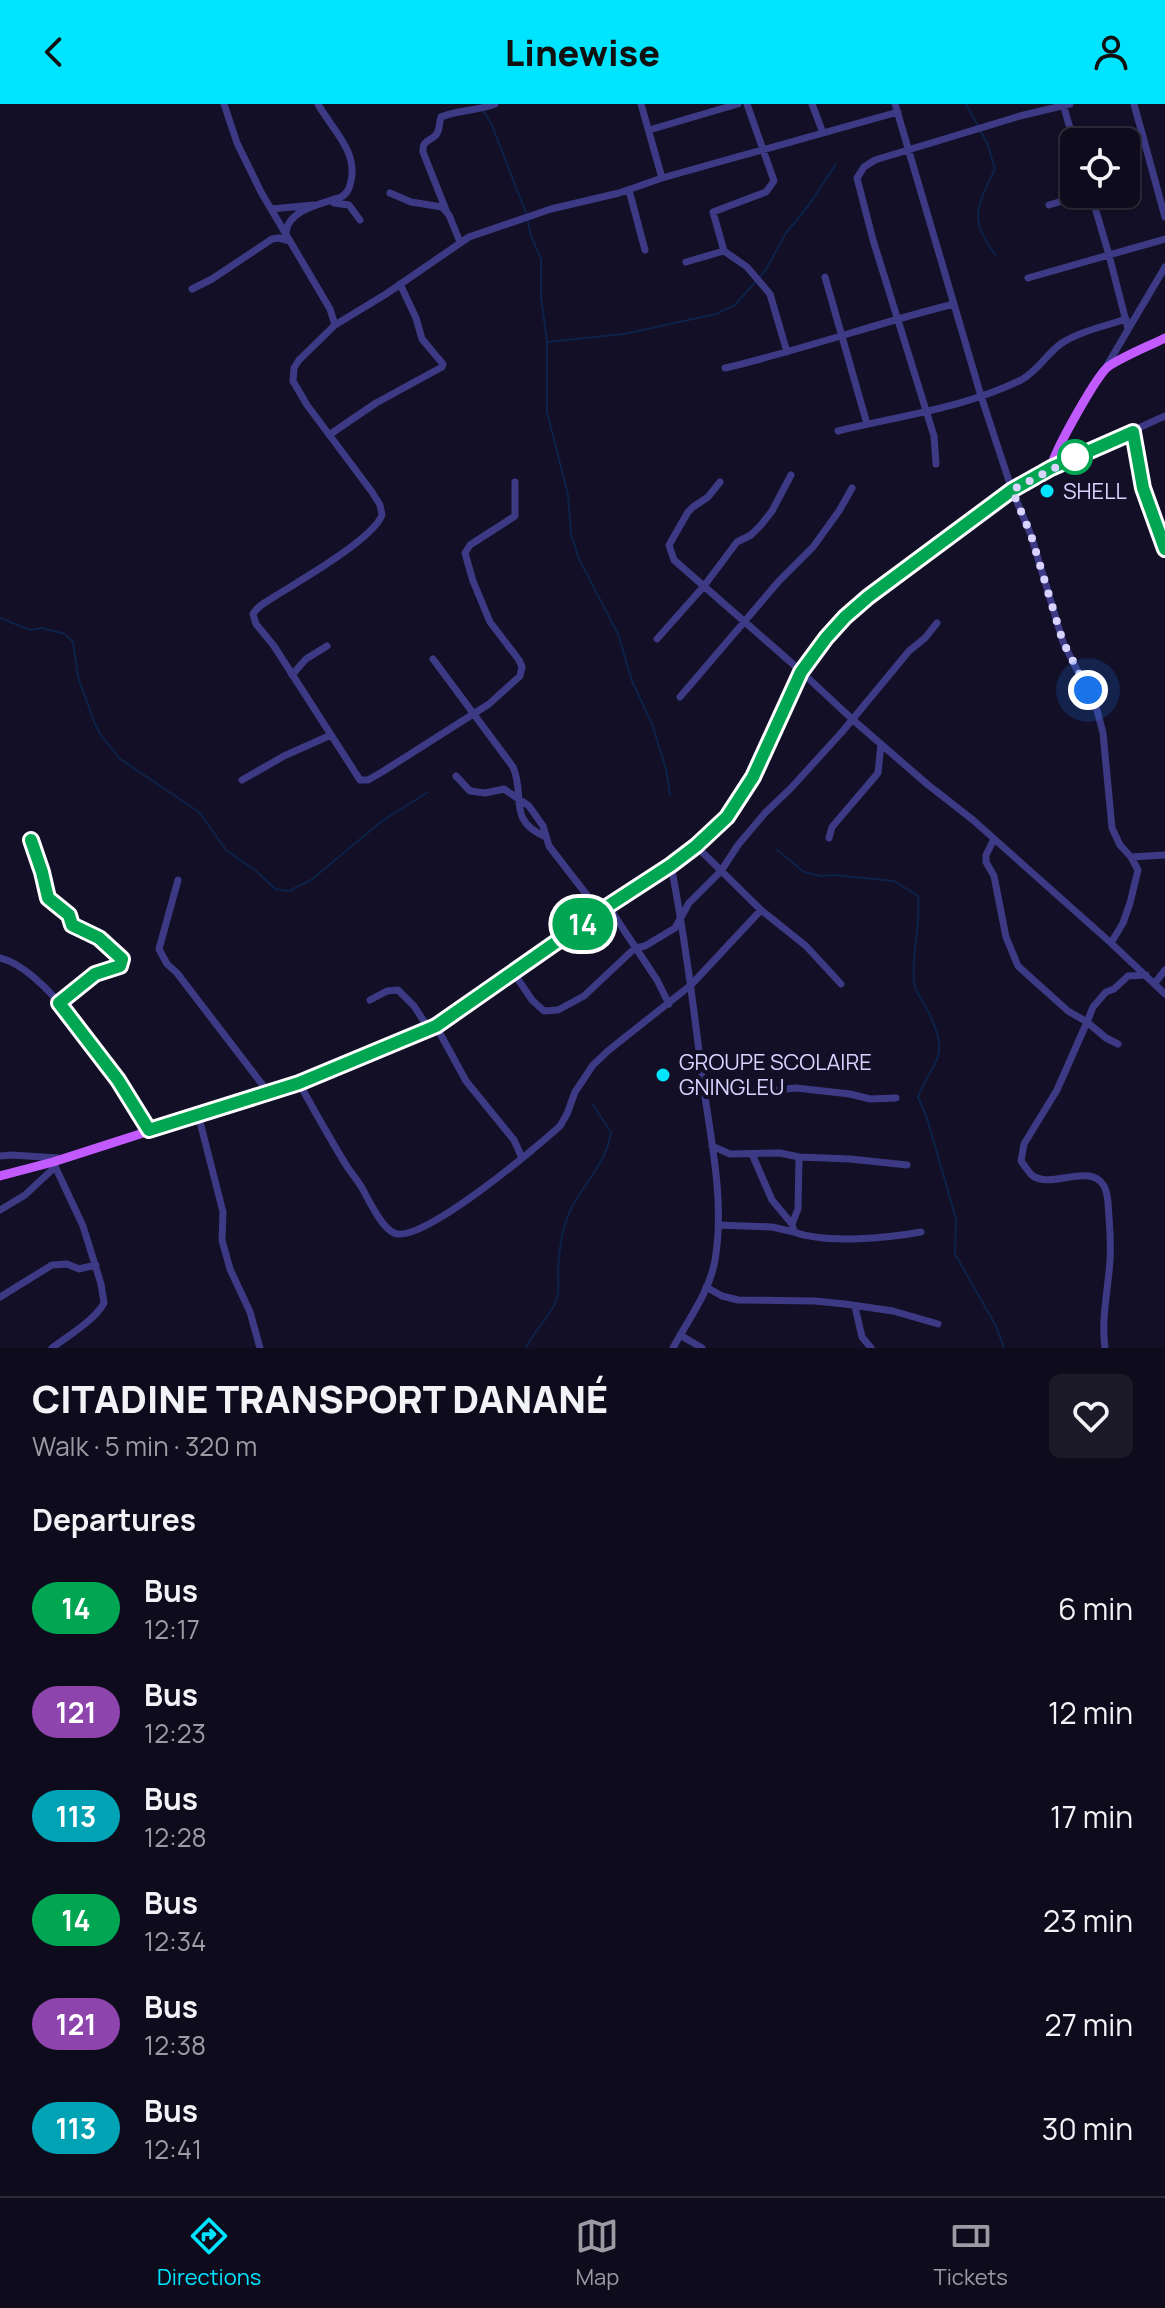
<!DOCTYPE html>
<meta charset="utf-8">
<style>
:root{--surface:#0e0b1c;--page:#1c1929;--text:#f1f3f6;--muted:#9b9ba3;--line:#2e2b3b;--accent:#00e5ff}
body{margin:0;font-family:Manrope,sans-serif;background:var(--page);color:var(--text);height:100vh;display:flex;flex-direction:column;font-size:30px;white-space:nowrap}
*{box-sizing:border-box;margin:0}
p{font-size:26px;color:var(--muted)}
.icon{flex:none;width:44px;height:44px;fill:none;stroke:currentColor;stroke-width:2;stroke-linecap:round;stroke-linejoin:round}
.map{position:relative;height:1244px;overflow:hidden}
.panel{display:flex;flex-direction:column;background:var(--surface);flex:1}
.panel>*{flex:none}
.badge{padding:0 16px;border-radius:26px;font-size:28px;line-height:52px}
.fabs{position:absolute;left:1060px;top:24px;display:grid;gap:16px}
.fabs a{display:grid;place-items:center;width:80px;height:80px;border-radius:12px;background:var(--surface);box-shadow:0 2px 6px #0004,0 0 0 2px var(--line);font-size:40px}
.you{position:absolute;width:40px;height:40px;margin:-20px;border:6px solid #fff;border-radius:50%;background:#1a73e8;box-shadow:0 0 0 12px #1a73e833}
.map>.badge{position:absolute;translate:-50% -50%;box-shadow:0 0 0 4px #fff}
h2{padding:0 32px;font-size:30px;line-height:72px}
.round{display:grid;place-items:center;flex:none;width:84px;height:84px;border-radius:12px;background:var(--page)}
.overview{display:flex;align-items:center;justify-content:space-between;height:136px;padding:0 32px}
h1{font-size:38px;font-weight:800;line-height:60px}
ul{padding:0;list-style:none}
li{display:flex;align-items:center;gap:24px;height:104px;padding:0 32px}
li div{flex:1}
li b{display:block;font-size:30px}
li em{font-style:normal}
li .badge{min-width:88px;font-weight:700;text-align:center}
header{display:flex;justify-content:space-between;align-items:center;height:104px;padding:0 32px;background:var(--accent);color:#111;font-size:36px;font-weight:800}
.dock{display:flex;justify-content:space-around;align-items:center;height:112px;border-top:2px solid var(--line);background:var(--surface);font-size:22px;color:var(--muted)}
.dock a{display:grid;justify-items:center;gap:4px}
.dock .active{color:var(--accent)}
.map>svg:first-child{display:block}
</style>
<header><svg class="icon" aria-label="back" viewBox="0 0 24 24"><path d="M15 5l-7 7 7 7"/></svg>Linewise<svg class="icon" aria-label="person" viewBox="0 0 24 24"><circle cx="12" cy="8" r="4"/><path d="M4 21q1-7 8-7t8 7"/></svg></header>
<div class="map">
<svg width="1165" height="1244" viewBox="0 0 1165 1244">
<rect width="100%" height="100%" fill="#130f26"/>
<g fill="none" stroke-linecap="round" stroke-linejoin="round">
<path stroke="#0c2248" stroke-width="2" d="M966,0l12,22
M483,7l8,12 35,90 5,23 10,23v38l6,45v70l21,83 3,39 8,25 39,75 14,47 20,43 14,45 4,26
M981,28l7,13 7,24c-18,37 -27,51 1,86
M547,238l77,-8 92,-20 19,-9 30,-34 21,-38 23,-28 27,-41
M0,514l30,12 12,-2 23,6 8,8 5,35 17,47 5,10 20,25 79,53 28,39 28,19 20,19 14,2 22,-11 71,-59 46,-29
M776,745l28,23 17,4 12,-1 61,6 24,15c3,30 -7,58 -4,87 2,10 9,19 14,28 23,47 7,45 -10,86l9,21 29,101 -1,35 41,72 8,22
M526,1244c7,-18 24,-30 30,-47 4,-10 2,-21 2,-31 1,-20 4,-43 13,-61 13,-26 36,-47 40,-77l-18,-27"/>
<path stroke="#3d3a85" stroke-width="7" d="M224,0l13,39 24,49 69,117 5,16 -36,35 -5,8 -1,13 14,24 65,87 8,13 2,10c-9,24 -81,65 -105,80 -9,6 -19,10 -24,19l3,10 18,22 86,134h8l14,-8 107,-68 31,-28 2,-9 -3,-7 -29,-38 -17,-41 -8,-28 5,-8 45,-29v-34
M641,0l21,74
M812,0l11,29
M895,0l86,292 31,94 19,45 32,107 34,68 6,23 9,95 8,17 11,12 34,-2
M1063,0l11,38
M1134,0l31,113
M649,26l89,-26
M629,86l16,60
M390,89l21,9 31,5 7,8 11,27
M1091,90l18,61 19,74
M334,99l15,2 11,15
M1049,101l37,-11
M271,105l43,-4
M446,106l-23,-58c-1,-12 6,-10 13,-17 4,-5 3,-12 5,-18 15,-7 37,-6 54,-13
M286,128c3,-23 36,-28 55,-35 7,-4 8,-8 10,-16 7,-30 -20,-53 -33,-77
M724,147l-11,-39 53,-20 8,-11 -27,-77
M686,158l38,-11 23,16 23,27 17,58
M825,173l42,147
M1028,174l137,-39
M192,185l20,-10 60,-40 7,-1 11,3
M335,221l51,-31 83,-57 82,-28 68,-16 43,-15 236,-66
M1106,263l59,-100
M725,264c77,-18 152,-45 229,-64
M838,327c60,-15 127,-23 183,-51 17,-9 26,-27 41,-37 18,-12 44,-17 64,-24
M1133,328l10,56 22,61
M329,331l47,-32 66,-36 1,-3 -21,-25 -6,-21 -16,-34
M936,360l-2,-28 -61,-196 -16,-62 7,-11 11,-7 145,-44 50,-12
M1051,364l114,-52
M720,378l-12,15 -15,10 -5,5 -19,33 5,15 120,105 58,54 75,65 46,36 138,123 12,-20 7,-20 8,-33 -7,-13
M657,535l47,-53 33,-44 14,-7 10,-10 11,-14 19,-36
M433,555l80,108c13,29 -7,53 33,70
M292,571l14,-16 21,-13
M680,593l99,-116 34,-34 26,-36 13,-23
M456,672l14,15 15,2 19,-4 25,17 14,20 6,20 51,66
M242,676l42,-24 47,-21
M829,734l3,-11 46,-54 3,-29
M994,735l-8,16v7l8,14 12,61 12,29 50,45 19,11 -30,68 -33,54 -3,17c4,5 7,11 12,15 19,13 57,-14 71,10 5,9 4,21 5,31 1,14 2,29 1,44 -2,29 -9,58 -5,87
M31,736l11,32 6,26 21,17 3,10 27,13 23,21 -2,7 -25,8 -36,29
M696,742l65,64 45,36 35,38
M671,761c14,73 23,145 32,218 8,58 22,119 12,177 -5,31 -27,60 -42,88
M178,776l-19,69 8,15 10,9 91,119
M608,802l49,74 12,24
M1111,839l54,51
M0,854c51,12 121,128 149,172
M513,868l19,28 12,11 14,-1 26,-14 51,-48 10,-2 30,-18 14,-25 32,-32 17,-26 27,-32 26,-25 51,-56 67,-81 16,-13 12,-15
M1155,879l10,-13
M370,896l17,-9 11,-1 16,16 15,23
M436,922l30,55 48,59 8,18
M1118,940l-12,-6 -19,-16 6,-15 13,-15 8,-3 14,-13 18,-1
M703,976l13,7 23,7 57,-6 54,6 20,5 26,-1
M299,979c16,29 32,58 49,85 5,7 10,13 14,20 7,12 19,39 32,45 26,13 144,-87 166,-107l7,-12 8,-22 18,-27 16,-15 82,-65 70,-75
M198,1010l25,98 -1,28 8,29 20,43 10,36
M712,1042l18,8 50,-1 19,4 -1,52 -6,15 2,8c32,12 94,6 127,0
M752,1050l20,46 20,24
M0,1052l12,-1 46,3
M799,1053l51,2 57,6
M0,1106l25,-15 30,-28
M719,1121l53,2 22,5
M706,1183l16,9 16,4 77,1 30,3 48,7 45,13
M0,1193l52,-32 15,-1 12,5 17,-4
M855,1203l7,30 9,11
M680,1231l22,13
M52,1244c17,-13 42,-27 52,-45l-3,-19 -18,-58 -30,-64"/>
<path stroke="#c25bff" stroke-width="9" d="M0,1072l53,-14 246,-79 137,-57 260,-180 31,-29 26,-40 48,-105 25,-34 19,-21 23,-20 144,-107 39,-22c2,-15 47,-95 58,-102 17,-11 38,-19 56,-28"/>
</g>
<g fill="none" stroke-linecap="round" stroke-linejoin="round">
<g stroke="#fff" stroke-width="18">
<path id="line" d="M31,736l11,32 6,26 21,17 3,10 27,13 23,21 -2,7 -25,8 -36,29 59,77 31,50 150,-47 137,-57 172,-120 63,-41 25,-19 31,-29 26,-40 48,-105 25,-34 19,-21 23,-20 144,-107 39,-22 82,-36 10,56 22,61"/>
</g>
<use href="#line" stroke="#00a651" stroke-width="12"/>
<path stroke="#d9d4ff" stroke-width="8" stroke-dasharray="0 14.4" d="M1075,353l3,-1 -66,34 19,45 32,107 25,48"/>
</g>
<circle fill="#fff" stroke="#00a651" stroke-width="4" cx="1075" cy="353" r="16"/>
<g fill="#00e5ff" stroke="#130f26" stroke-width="3">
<circle cx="1047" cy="387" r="8"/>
<circle cx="663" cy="971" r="8"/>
</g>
<g text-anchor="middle" stroke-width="8" stroke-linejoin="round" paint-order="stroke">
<g font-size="22" fill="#d9d4ff" stroke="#130f26" text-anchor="start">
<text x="1063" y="395">SHELL</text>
<text x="679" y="966">GROUPE SCOLAIRE<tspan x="679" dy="25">GNINGLEU</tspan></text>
</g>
</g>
</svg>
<div class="fabs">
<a><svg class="icon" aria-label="locate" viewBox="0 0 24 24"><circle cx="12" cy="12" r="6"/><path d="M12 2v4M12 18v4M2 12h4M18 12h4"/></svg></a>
</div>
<div class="you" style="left:1088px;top:586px"></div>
<b class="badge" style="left:583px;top:820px;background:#00a651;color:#fff">14</b>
</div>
<section class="panel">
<div class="overview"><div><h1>CITADINE TRANSPORT DANANÉ</h1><p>Walk · 5 min · 320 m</p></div><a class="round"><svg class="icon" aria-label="heart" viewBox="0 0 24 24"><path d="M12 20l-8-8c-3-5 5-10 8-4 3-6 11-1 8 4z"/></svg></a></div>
<h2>Departures</h2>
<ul>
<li><span class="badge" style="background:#00a651;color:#fff">14</span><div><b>Bus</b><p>12:17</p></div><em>6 min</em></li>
<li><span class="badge" style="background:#8e44ad;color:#fff">121</span><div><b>Bus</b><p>12:23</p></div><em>12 min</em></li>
<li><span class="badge" style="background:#00a3b4;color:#fff">113</span><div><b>Bus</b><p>12:28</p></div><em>17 min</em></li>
<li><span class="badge" style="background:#00a651;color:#fff">14</span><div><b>Bus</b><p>12:34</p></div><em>23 min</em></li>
<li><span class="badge" style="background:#8e44ad;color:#fff">121</span><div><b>Bus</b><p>12:38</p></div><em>27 min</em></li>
<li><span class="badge" style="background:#00a3b4;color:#fff">113</span><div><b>Bus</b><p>12:41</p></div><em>30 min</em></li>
</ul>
</section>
<nav class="dock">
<a class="active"><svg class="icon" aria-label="directions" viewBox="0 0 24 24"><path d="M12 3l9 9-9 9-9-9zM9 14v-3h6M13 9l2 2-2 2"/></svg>Directions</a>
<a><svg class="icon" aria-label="map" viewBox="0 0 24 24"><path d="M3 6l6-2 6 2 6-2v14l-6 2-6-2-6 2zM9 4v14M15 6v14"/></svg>Map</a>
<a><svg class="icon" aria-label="tickets" viewBox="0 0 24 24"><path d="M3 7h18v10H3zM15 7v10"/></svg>Tickets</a>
</nav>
